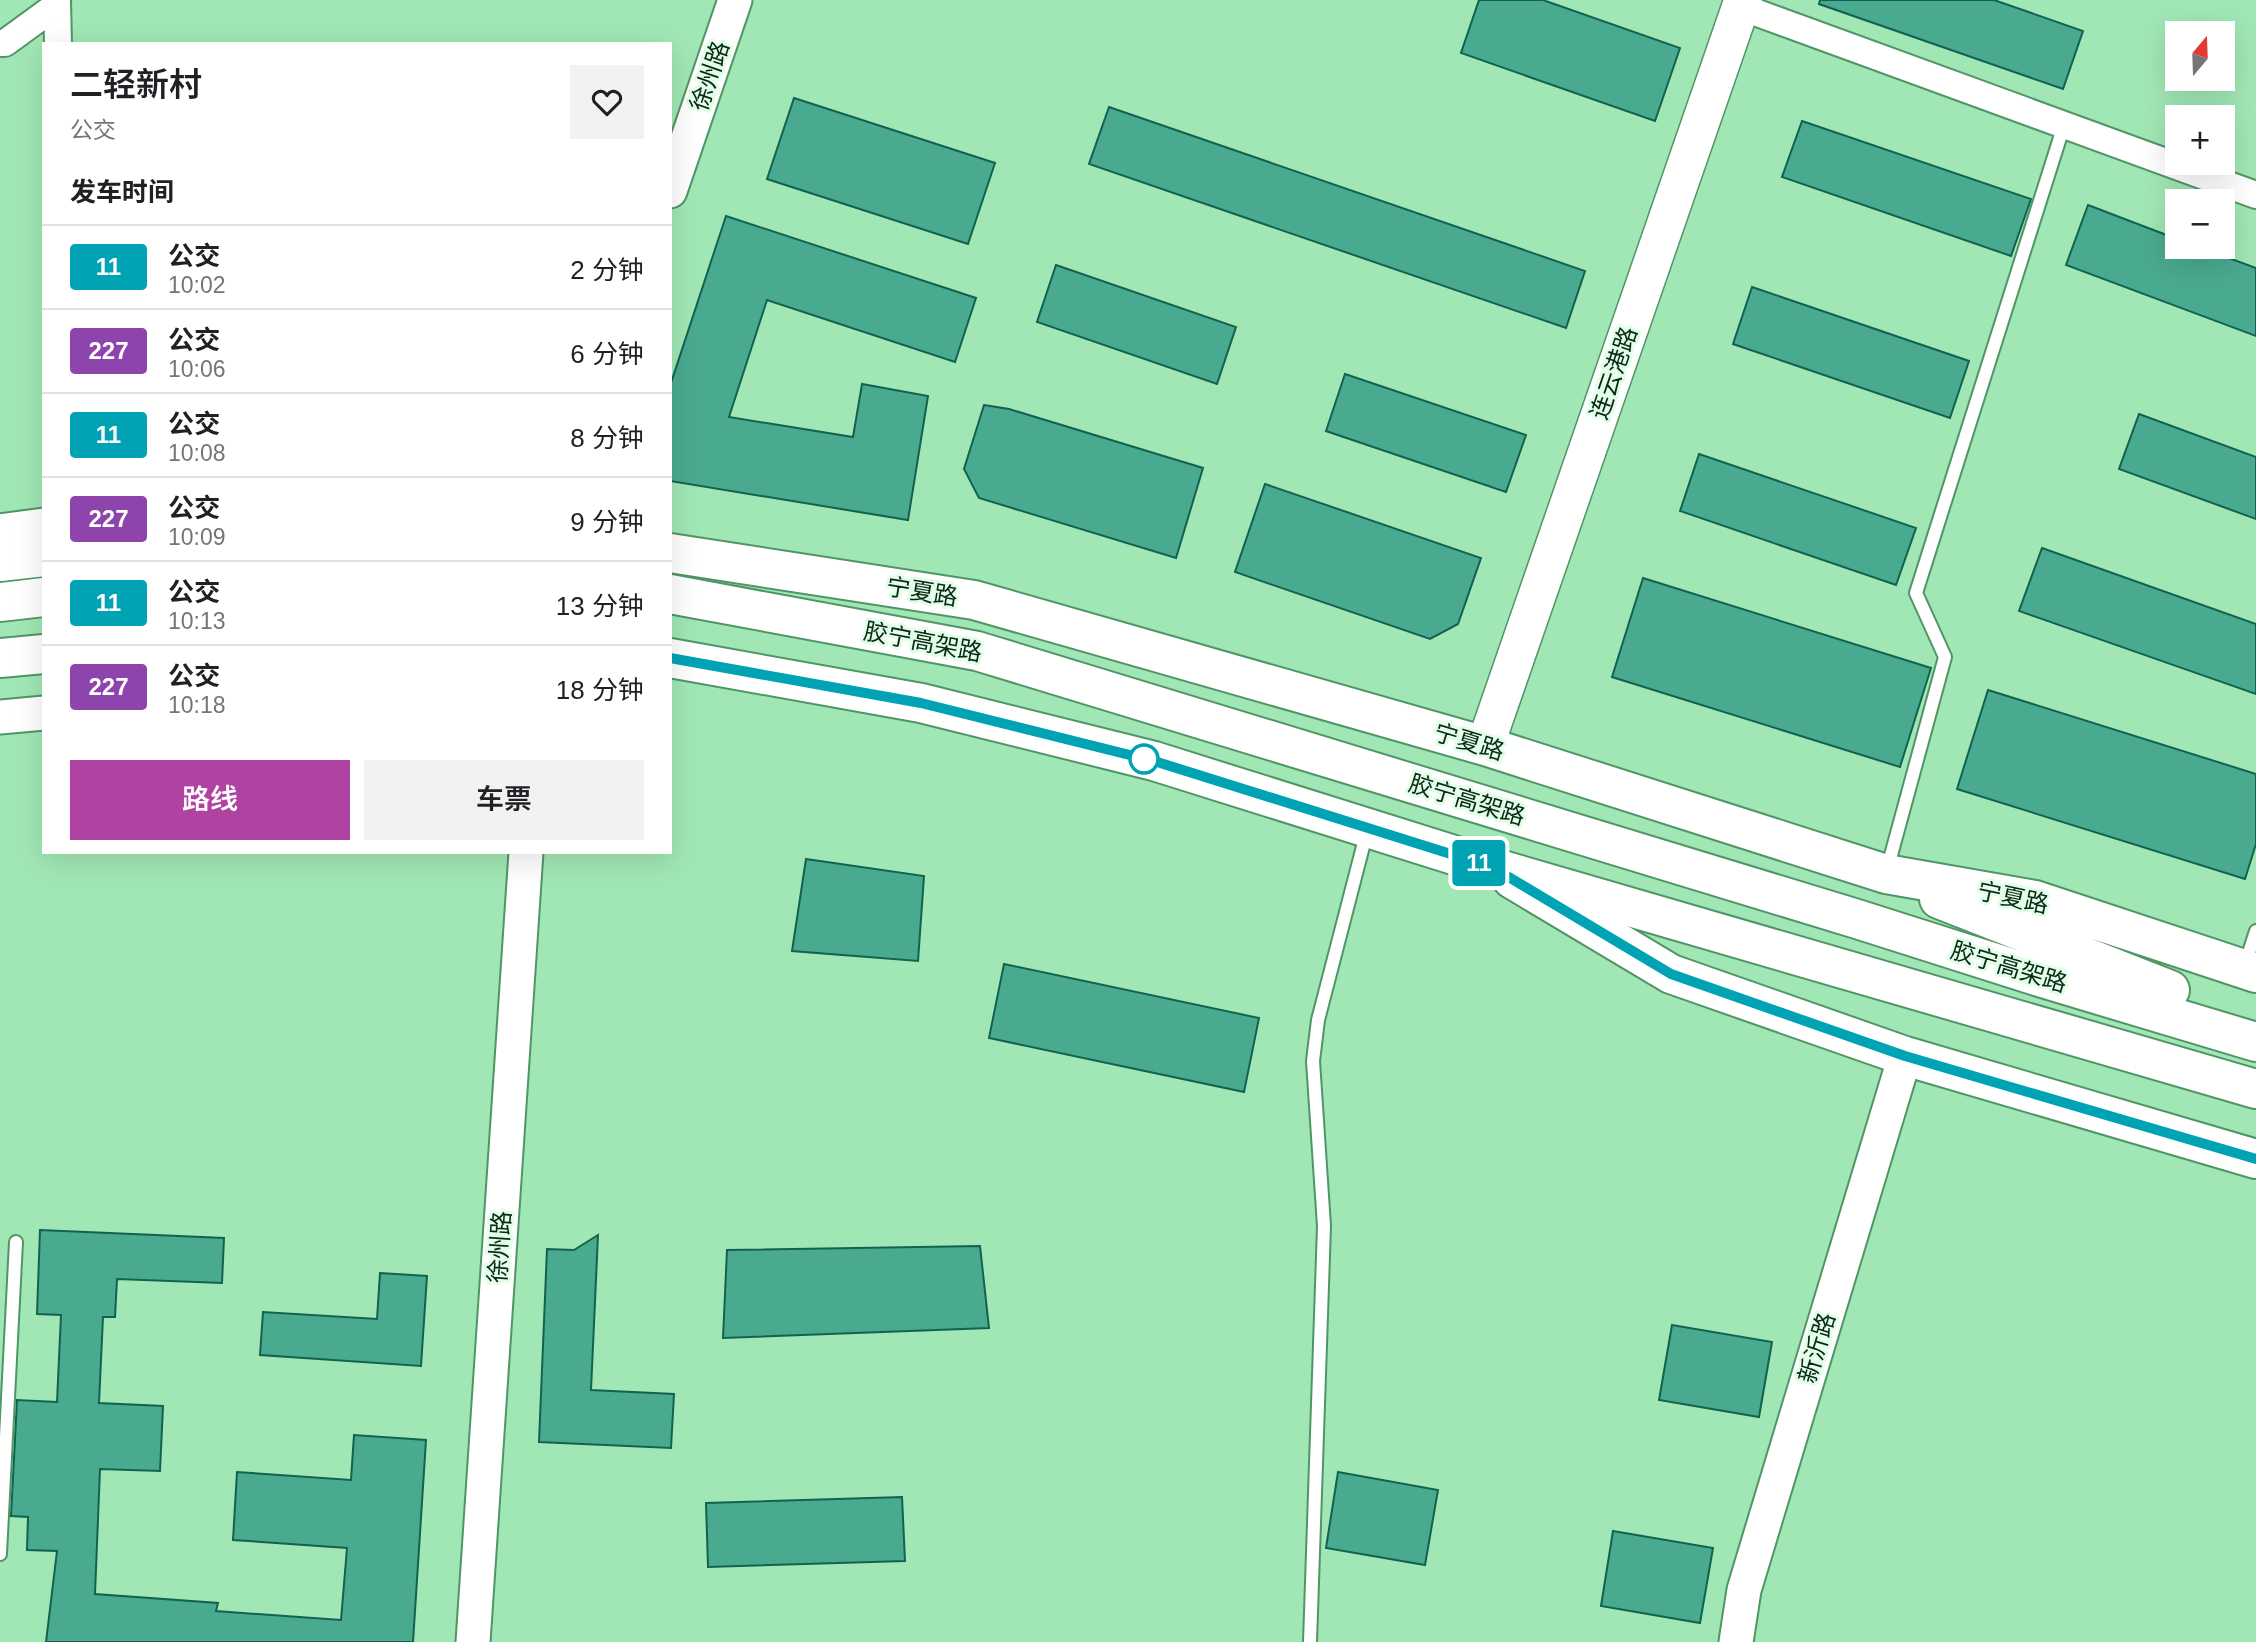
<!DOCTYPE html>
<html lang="zh">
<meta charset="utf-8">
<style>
:root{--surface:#fff;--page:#f2f2f2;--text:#202124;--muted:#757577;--line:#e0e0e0;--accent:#b043a2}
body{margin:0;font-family:Arial,"Noto Sans SC",sans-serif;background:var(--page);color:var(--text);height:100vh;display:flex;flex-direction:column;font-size:26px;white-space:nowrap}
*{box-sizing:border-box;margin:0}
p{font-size:23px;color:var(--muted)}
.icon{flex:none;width:38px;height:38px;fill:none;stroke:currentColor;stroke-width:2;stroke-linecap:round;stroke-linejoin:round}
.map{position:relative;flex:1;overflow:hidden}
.sheet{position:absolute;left:42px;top:42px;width:630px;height:812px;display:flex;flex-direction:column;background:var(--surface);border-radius:0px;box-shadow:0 7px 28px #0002}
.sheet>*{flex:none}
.badge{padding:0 14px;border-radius:5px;font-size:24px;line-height:46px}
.needle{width:46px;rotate:19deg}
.controls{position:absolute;left:2165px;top:21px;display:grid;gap:14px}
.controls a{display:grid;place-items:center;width:70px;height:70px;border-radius:0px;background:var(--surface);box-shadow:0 7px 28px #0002;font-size:35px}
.map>.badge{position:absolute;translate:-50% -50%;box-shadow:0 0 0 4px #fff}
h2{padding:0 28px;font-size:26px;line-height:63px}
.round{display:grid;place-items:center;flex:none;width:74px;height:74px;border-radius:0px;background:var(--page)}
.head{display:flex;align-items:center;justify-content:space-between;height:119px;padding:0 28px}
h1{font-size:33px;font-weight:600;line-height:52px}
.cta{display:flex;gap:14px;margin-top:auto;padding:14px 28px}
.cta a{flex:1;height:80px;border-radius:0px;background:var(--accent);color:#fff;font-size:28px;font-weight:600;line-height:80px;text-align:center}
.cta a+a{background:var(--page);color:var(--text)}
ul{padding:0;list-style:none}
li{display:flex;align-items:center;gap:21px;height:84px;padding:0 28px;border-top:2px solid var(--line)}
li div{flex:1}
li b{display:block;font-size:26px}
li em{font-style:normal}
li .badge{min-width:77px;font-weight:700;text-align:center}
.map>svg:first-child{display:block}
</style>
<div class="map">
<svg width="2256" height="1642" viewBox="0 0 2256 1642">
<rect width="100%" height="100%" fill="#a1e7b5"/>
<path fill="#4aaa90" stroke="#126250" stroke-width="2" d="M1479,0h64l137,48 -25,73 -194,-68z
M1820,0h174l89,31 -20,58 -244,-85z
M794,98l201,65 -27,81 -201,-65z
M1109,107l476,164 -19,57 -477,-164z
M1802,121l229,78 -20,57 -229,-79z
M2088,205l89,34v8h22l57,21v68l-190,-71z
M726,216l250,82 -21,64 -188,-62 -38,117 124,20 9,-53 66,12 -20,124 -238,-39v-95z
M1056,265l180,62 -19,57 -180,-62z
M1752,287l217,74 -19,57 -217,-74z
M1345,374l181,61 -20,57 -180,-61z
M984,405l25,4 194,59 -27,90 -197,-60 -15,-29z
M2139,414l117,43v62l-137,-50z
M1699,454l217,74 -20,57 -216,-74z
M1265,484l216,74 -23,66 -28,15 -195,-67z
M2042,548l214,76v70l-237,-83z
M1643,578l288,90 -31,99 -288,-90z
M1988,690l268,84v70l-11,35 -288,-90z
M806,859l118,17 -6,85 -126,-10z
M1004,964l255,54 -15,74 -255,-54z
M40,1230l184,8 -2,45 -105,-4 -2,38h-12l-4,86 64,3 -3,65 -60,-2 -5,125 123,9 -2,8 125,9 6,-72 -114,-8 4,-68 114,8 3,-45 72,5 -13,202h-367l11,-91 -30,-1 1,-33 -17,-1 6,-116 40,2 4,-87 -24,-1z
M598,1235l-7,155 83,4 -3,54 -132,-6 8,-193 27,1z
M980,1246l9,82 -266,10 4,-88z
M380,1273l47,3 -6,90 -161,-11 3,-43 114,7z
M1672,1325l100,17 -13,75 -100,-17z
M1338,1472l100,18 -13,75 -99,-17z
M902,1497l3,64 -197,6 -2,-64z
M1613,1531l100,17 -13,75 -99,-17z"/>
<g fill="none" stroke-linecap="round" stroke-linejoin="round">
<g stroke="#509566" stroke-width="16">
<path id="service" d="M1887,870l58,-213 -29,-64 148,-468
M2245,965l11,-34
M0,1554l16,-312
M1310,1642l14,-416 -11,-165 5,-41 49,-189"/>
</g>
<g stroke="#509566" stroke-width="30">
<path id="minor" d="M57,0l1,44
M1741,7l515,188
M0,43h5l52,-38"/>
</g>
<g stroke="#509566" stroke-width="37">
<path id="tertiary" d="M670,191l65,-191
M0,531l44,-6
M0,717l44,-4
M473,1642l53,-790
M1736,1642l8,-52 161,-534"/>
</g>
<g stroke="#509566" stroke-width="40">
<path id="secondary" d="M1485,746l258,-746"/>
</g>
<g stroke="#509566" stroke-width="42">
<path id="primary" d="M670,553l304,47 511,146 401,128 149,26 221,73
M0,562l44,-5
M1512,879l159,95 234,82 351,103
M1939,899l231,91"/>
</g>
<g stroke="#509566" stroke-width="42">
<path id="trunk" d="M670,594l307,57 880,268 192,61 207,62
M0,602l44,-5
M0,658l44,-4
M670,658l251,45 233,58 338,106 764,222"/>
</g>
<use href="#service" stroke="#fff" stroke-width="12"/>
<use href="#minor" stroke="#fff" stroke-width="26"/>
<use href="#tertiary" stroke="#fff" stroke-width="33"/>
<use href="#secondary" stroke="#fff" stroke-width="37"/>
<use href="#primary" stroke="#fff" stroke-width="38"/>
<use href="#trunk" stroke="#fff" stroke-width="38"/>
</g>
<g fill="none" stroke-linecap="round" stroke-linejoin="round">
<g stroke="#fff" stroke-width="16">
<path id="line" d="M670,658l251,45 233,58 214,67 124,39 179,107 234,82 351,103"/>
</g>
<use href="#line" stroke="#00a3b4" stroke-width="10"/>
</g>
<circle fill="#fff" stroke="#00a3b4" stroke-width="3.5" cx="1144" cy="759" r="14"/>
<g text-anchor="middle" stroke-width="6" stroke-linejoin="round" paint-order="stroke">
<g font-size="24" fill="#0a2815" stroke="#e2fde8">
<text transform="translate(710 76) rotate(-71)" y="8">徐州路</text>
<text transform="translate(1614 373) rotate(-71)" y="8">连云港路</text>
<text transform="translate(922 592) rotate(9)" y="8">宁夏路</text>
<text transform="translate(923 642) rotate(11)" y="8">胶宁高架路</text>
<text transform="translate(1469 742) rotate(17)" y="8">宁夏路</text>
<text transform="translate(1467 800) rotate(17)" y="8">胶宁高架路</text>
<text transform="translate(2013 898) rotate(12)" y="8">宁夏路</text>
<text transform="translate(2009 967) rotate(17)" y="8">胶宁高架路</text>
<text transform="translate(500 1247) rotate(-86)" y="8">徐州路</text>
<text transform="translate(1817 1348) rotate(-73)" y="8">新沂路</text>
</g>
</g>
</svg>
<div class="controls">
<a><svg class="needle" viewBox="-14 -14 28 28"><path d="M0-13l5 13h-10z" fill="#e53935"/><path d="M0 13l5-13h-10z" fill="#757577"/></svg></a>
<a>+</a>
<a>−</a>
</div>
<b class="badge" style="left:1479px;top:863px;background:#00a3b4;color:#fff">11</b>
<section class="sheet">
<div class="head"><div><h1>二轻新村</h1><p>公交</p></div><a class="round"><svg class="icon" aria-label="heart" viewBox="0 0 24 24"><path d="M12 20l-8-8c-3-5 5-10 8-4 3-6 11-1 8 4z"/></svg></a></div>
<h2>发车时间</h2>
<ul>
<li><span class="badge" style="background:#00a3b4;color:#fff">11</span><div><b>公交</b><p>10:02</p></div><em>2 分钟</em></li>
<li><span class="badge" style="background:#8e44ad;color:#fff">227</span><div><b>公交</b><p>10:06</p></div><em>6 分钟</em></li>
<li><span class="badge" style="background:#00a3b4;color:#fff">11</span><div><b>公交</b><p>10:08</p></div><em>8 分钟</em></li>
<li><span class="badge" style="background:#8e44ad;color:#fff">227</span><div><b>公交</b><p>10:09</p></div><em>9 分钟</em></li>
<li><span class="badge" style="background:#00a3b4;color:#fff">11</span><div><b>公交</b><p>10:13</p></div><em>13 分钟</em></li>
<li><span class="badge" style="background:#8e44ad;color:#fff">227</span><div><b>公交</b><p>10:18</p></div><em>18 分钟</em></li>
</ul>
<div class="cta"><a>路线</a><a>车票</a></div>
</section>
</div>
